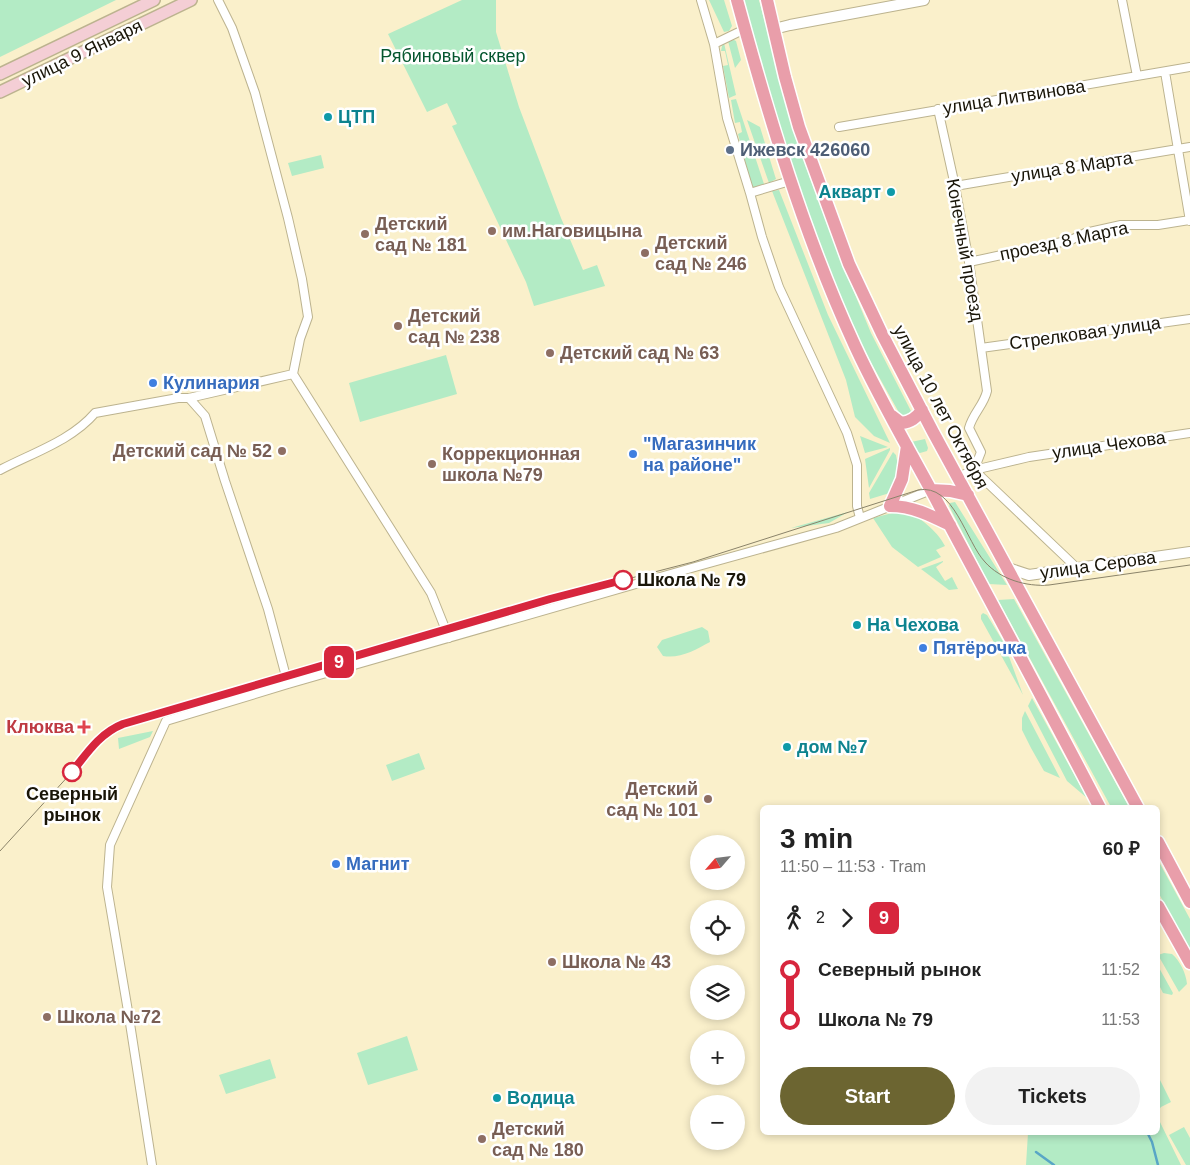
<!DOCTYPE html>
<meta charset="utf-8">
<style>
:root{--surface:#fff;--page:#f2f2f2;--text:#222;--muted:#767676;--accent:#6c6531}
body{margin:0;font-family:Helvetica,sans-serif;background:var(--page);color:var(--text);height:100vh;display:flex;flex-direction:column;font-size:19px;white-space:nowrap}
*{box-sizing:border-box;margin:0}
p{font-size:16px;color:var(--muted)}
.icon{flex:none;width:28px;height:28px;fill:none;stroke:currentColor;stroke-width:2;stroke-linecap:round;stroke-linejoin:round}
.map{position:relative;flex:1;overflow:hidden}
.sheet{position:absolute;left:760px;top:805px;width:400px;height:330px;display:flex;flex-direction:column;background:var(--surface);border-radius:8px;box-shadow:0 2px 8px #0003}
.sheet>*{flex:none}
.badge{padding:0 10px;border-radius:8px;font-size:18px;line-height:32px}
.needle{width:32px;rotate:242deg}
.fabs{position:absolute;left:690px;top:835px;display:grid;gap:10px}
.fabs a{display:grid;place-items:center;width:55px;height:55px;border-radius:50%;background:var(--surface);box-shadow:0 2px 8px #0003;font-size:25px}
.map>.badge{position:absolute;translate:-50% -50%;box-shadow:0 0 0 2px #fff}
.legs{display:flex;align-items:center;gap:8px;height:55px;padding:0 20px;font-size:16px}
.legs p{margin-inline-start:auto}
.headline{display:flex;align-items:center;justify-content:space-between;height:85px;padding:0 20px}
h1{font-size:28px;font-weight:700;line-height:38px}
.primary-button{display:flex;gap:10px;margin-top:auto;padding:10px 20px}
.primary-button a{flex:1;height:58px;border-radius:30px;background:var(--accent);color:#fff;font-size:20px;font-weight:700;line-height:58px;text-align:center}
.primary-button a+a{background:var(--page);color:var(--text)}
ul{padding:0 20px;list-style:none}
li{display:flex;align-items:center;gap:18px;height:50px;font-size:19px}
li i{display:grid;place-items:center;width:8px;height:100%;margin:0 6px;background:currentColor}
li i::after{content:'';width:12px;height:12px;margin:-6px;border:4px solid;border-radius:50%;background:var(--surface)}
li p{margin-inline-start:auto}
li:first-child i{background:linear-gradient(#0000 50%,currentColor 0)}
li:last-child i{background:linear-gradient(currentColor 50%,#0000 0)}
.map>svg:first-child{display:block}
</style>
<div class="map">
<svg width="1190" height="1165" viewBox="0 0 1190 1165">
<rect width="100%" height="100%" fill="#faf0cb"/>
<path fill="#b3ebc5" d="M0,0h116l-116,57z
M462,0h34v32l23,75 42,111 22,52 14,-5 8,21 -71,20 -8,-24 -74,-156 5,-2 -10,-21 -20,9 -39,-78z
M709,0h15l8,26 -3,5 -5,1z
M744,0h15l36,136 15,42 27,73 34,82 41,80 -10,5 -42,-75 -40,-93 -39,-113z
M734,40l2,1 5,19 -6,8 -7,-27z
M724,43l12,52 -7,3 -6,-32 5,-1 -3,-14h-4l1,-5z
M736,99l28,85 -12,4 -14,-54 4,-2 -2,-10 -5,1 -4,-23z
M747,120l13,7 15,49 1,3 -7,4z
M321,155l3,13 -32,8 -4,-13z
M779,190l49,125 62,128 -16,-7 -19,-19 -9,-37 -74,-189z
M446,355l11,39 -97,28 -11,-39z
M860,436l28,11 -23,6z
M925,439l3,9 -1,3 -7,2 -4,-2 -5,-9z
M890,448v2l-21,38 -4,-29z
M893,452l3,3 3,16 -6,21 -23,7 -1,-6z
M955,502l52,83 -18,-1 -40,-78 1,-3z
M848,512l-19,11 -38,5z
M896,512c4,1 8,1 12,2 14,3 31,20 37,32l-9,4 5,7 -23,10 -26,-20 -19,-29z
M943,561v1l-7,5 9,14 7,-4 6,12 -9,1 -28,-21z
M1014,599l115,208h-18l-113,-207z
M983,613l4,2 17,28 19,52 -42,-76v-4z
M702,627l6,4 2,11c-15,8 -30,17 -47,14l-6,-9 5,-7z
M1032,698l55,100 -20,-17 -39,-75z
M1025,711l35,67 -16,-7 -13,-23 -9,-18v-12z
M153,731l-3,6 -31,12 -1,-11z
M419,753l6,16 -33,12 -6,-16z
M1158,860l32,59v31l-32,-58z
M1164,953l8,1c8,7 14,19 15,30l-8,8 -21,-37z
M1158,966l15,27 -1,2 -9,-2 -5,-10z
M407,1036l11,34 -50,15 -11,-32z
M270,1059l6,19 -50,16 -7,-19z
M1158,1076l13,26 -10,5 -3,4z
M1158,1118l23,47h-155l2,-32 130,-1z
M1184,1127l6,11v27h-4l-17,-30z"/>
<g fill="none" stroke-linecap="round" stroke-linejoin="round">
<path stroke="#58a6c6" stroke-width="2.5" d="M1147,1132l5,10 6,23
M1036,1152l18,13"/>
<g stroke="#bcb38f" stroke-width="10">
<path id="minor" d="M701,0l13,44 13,74 23,75 12,44 17,50 68,146 10,32v41l3,12
M1122,0l15,76
M714,44l31,-15
M1165,72l25,149
M938,109l17,77 14,76 18,129c-3,14 -14,22 -18,37l12,24 -7,18
M839,127l351,-60
M955,186l235,-39
M750,193l40,-12
M969,262l102,-22 14,-7 36,-8h37l32,-5
M981,348l209,-29
M293,374l138,219 18,45
M189,398l16,18 20,65 43,128 20,75
M0,470c32,-17 71,-29 95,-57l83,-15h11l104,-24 7,-35 8,-22 -6,-38 -14,-61 -33,-125 -23,-65 -14,-28
M974,470l104,99
M958,477l16,-7 55,-13 161,-24
M152,1165l-23,-148 -22,-130 3,-42 56,-124 122,-37 407,-117 141,-39 95,-38"/>
</g>
<g stroke="#bcb38f" stroke-width="12">
<path id="tertiary" d="M774,29l16,-4 134,-25
M1008,568l21,7 161,-23"/>
</g>
<g stroke="#bcb38f" stroke-width="14">
<path id="secondary" d="M0,74l154,-74
M0,92l191,-92"/>
</g>
<g stroke="#fff" stroke-width="15">
<path id="primary" d="M737,0c32,118 67,235 118,346 23,50 51,98 77,146 56,105 113,210 168,316
M767,0l18,77 14,50 50,137 33,70 51,98 205,376
M892,416l9,7c10,-1 15,-5 21,-13
M907,446l-5,33 -12,27c22,0 40,9 60,19
M931,490l19,1 18,4
M1158,842l32,60
M1158,906l32,57"/>
</g>
<use href="#minor" stroke="#fff" stroke-width="8"/>
<use href="#tertiary" stroke="#fff" stroke-width="10"/>
<use href="#secondary" stroke="#f4ced5" stroke-width="11"/>
<use href="#primary" stroke="#e99eaa" stroke-width="12"/>
<path stroke="#8a836a" stroke-width="1" d="M0,851l72,-79 20,-26 25,-20 433,-127 143,-37 225,-72c36,-7 48,52 67,72 15,17 41,25 64,23l141,-20"/>
</g>
<g fill="none" stroke-linecap="round" stroke-linejoin="round">
<g stroke="#fff" stroke-width="11">
<path id="line-1" d="M72,772c15,-19 28,-39 51,-48l427,-125 73,-19"/>
</g>
<use href="#line-1" stroke="#d7263d" stroke-width="8"/>
</g>
<g fill="#0f9aa8" stroke="#fff" stroke-width="2">
<circle cx="328" cy="117" r="5"/>
<circle cx="891" cy="192" r="5"/>
<circle cx="857" cy="625" r="5"/>
<circle cx="787" cy="747" r="5"/>
<circle cx="497" cy="1098" r="5"/>
</g>
<circle fill="#5c6f8a" stroke="#fff" stroke-width="2" cx="730" cy="150" r="5"/>
<g fill="#8d6e63" stroke="#fff" stroke-width="2">
<circle cx="492" cy="231" r="5"/>
<circle cx="365" cy="234" r="5"/>
<circle cx="645" cy="253" r="5"/>
<circle cx="398" cy="326" r="5"/>
<circle cx="550" cy="353" r="5"/>
<circle cx="282" cy="451" r="5"/>
<circle cx="432" cy="464" r="5"/>
<circle cx="708" cy="799" r="5"/>
<circle cx="552" cy="962" r="5"/>
<circle cx="47" cy="1017" r="5"/>
<circle cx="482" cy="1139" r="5"/>
</g>
<g fill="#3f7fe0" stroke="#fff" stroke-width="2">
<circle cx="153" cy="383" r="5"/>
<circle cx="633" cy="454" r="5"/>
<circle cx="923" cy="648" r="5"/>
<circle cx="336" cy="864" r="5"/>
</g>
<g fill="#fff" stroke="#d7263d" stroke-width="2.5">
<circle cx="623" cy="580" r="9"/>
<circle cx="72" cy="772" r="9"/>
</g>
<path fill="#e0444e" stroke="#fff" stroke-width="2" d="M81.5 719.5h5v5h5v5h-5v5h-5v-5h-5v-5h5z"/>
<g text-anchor="middle" stroke-width="5" stroke-linejoin="round" paint-order="stroke">
<g font-size="18" fill="#191508" stroke="#fff">
<text transform="translate(82 53) rotate(-26)" y="6">улица 9 Января</text>
<text transform="translate(1014 97) rotate(-9)" y="6">улица Литвинова</text>
<text transform="translate(1072 167) rotate(-9)" y="6">улица 8 Марта</text>
<text transform="translate(1064 241) rotate(-12)" y="6">проезд 8 Марта</text>
<text transform="translate(965 250) rotate(80)" y="6">Конечный проезд</text>
<text transform="translate(1085 333) rotate(-8)" y="6">Стрелковая улица</text>
<text transform="translate(941 407) rotate(62)" y="6">улица 10 лет Октября</text>
<text transform="translate(1109 445) rotate(-8)" y="6">улица Чехова</text>
<text transform="translate(1098 565) rotate(-8)" y="6">улица Серова</text>
</g>
<g font-size="18" fill="#05562f" stroke="#fff">
<text x="453" y="62">Рябиновый сквер</text>
</g>
<g font-size="18" font-weight="bold" fill="#0d838f" stroke="#fff" text-anchor="start">
<text x="338" y="123">ЦТП</text>
<text x="881" y="198" text-anchor="end">Акварт</text>
<text x="867" y="631">На Чехова</text>
<text x="797" y="753">дом №7</text>
<text x="507" y="1104">Водица</text>
</g>
<g font-size="18" font-weight="bold" fill="#4e5e75" stroke="#fff" text-anchor="start">
<text x="740" y="156">Ижевск 426060</text>
</g>
<g font-size="18" font-weight="bold" fill="#785e54" stroke="#fff" text-anchor="start">
<text x="375" y="230">Детский<tspan x="375" dy="21">сад № 181</tspan></text>
<text x="502" y="237">им.Наговицына</text>
<text x="655" y="249">Детский<tspan x="655" dy="21">сад № 246</tspan></text>
<text x="408" y="322">Детский<tspan x="408" dy="21">сад № 238</tspan></text>
<text x="560" y="359">Детский сад № 63</text>
<text x="272" y="457" text-anchor="end">Детский сад № 52</text>
<text x="442" y="460">Коррекционная<tspan x="442" dy="21">школа №79</tspan></text>
<text x="698" y="795" text-anchor="end">Детский<tspan x="698" dy="21">сад № 101</tspan></text>
<text x="562" y="968">Школа № 43</text>
<text x="57" y="1023">Школа №72</text>
<text x="492" y="1135">Детский<tspan x="492" dy="21">сад № 180</tspan></text>
</g>
<g font-size="18" font-weight="bold" fill="#366cbe" stroke="#fff" text-anchor="start">
<text x="163" y="389">Кулинария</text>
<text x="643" y="450">"Магазинчик<tspan x="643" dy="21">на районе"</tspan></text>
<text x="933" y="654">Пятёрочка</text>
<text x="346" y="870">Магнит</text>
</g>
<g font-size="18" font-weight="bold" fill="#191508" stroke="#fff" text-anchor="start">
<text x="637" y="586">Школа № 79</text>
<text x="72" y="800" text-anchor="middle">Северный<tspan x="72" dy="21">рынок</tspan></text>
</g>
<g font-size="18" font-weight="bold" fill="#be3a42" stroke="#fff" text-anchor="end">
<text x="74" y="733">Клюква</text>
</g>
</g>
</svg>
<div class="fabs">
<a><svg class="needle" viewBox="-14 -14 28 28"><path d="M0-13l5 13h-10z" fill="#e53935"/><path d="M0 13l5-13h-10z" fill="#767676"/></svg></a>
<a><svg class="icon" aria-label="locate" viewBox="0 0 24 24"><circle cx="12" cy="12" r="6"/><path d="M12 2v4M12 18v4M2 12h4M18 12h4"/></svg></a>
<a><svg class="icon" aria-label="layers" viewBox="0 0 24 24"><path d="M12 4l9 5-9 5-9-5zM3 14l9 5 9-5"/></svg></a>
<a>+</a>
<a>−</a>
</div>
<b class="badge" style="left:339px;top:662px;background:#d7263d;color:#fff">9</b>
<section class="sheet">
<div class="headline"><div><h1>3 min</h1><p>11:50 – 11:53 · Tram</p></div><b>60 ₽</b></div>
<div class="legs"><svg class="icon" aria-label="walk" viewBox="0 0 24 24"><circle cx="13" cy="4" r="2"/><path d="M13 8l-2 6 4 7M11 14l-3 7M7 12l3-4h3l4 4"/></svg>2<svg class="icon" aria-label="forward" viewBox="0 0 24 24"><path d="M9 5l7 7-7 7"/></svg><b class="badge" style="background:#d7263d;color:#fff">9</b></div>
<ul>
<li><i style="color:#d7263d"></i><b>Северный рынок</b><p>11:52</p></li>
<li><i style="color:#d7263d"></i><b>Школа № 79</b><p>11:53</p></li>
</ul>
<div class="primary-button"><a>Start</a><a>Tickets</a></div>
</section>
</div>
